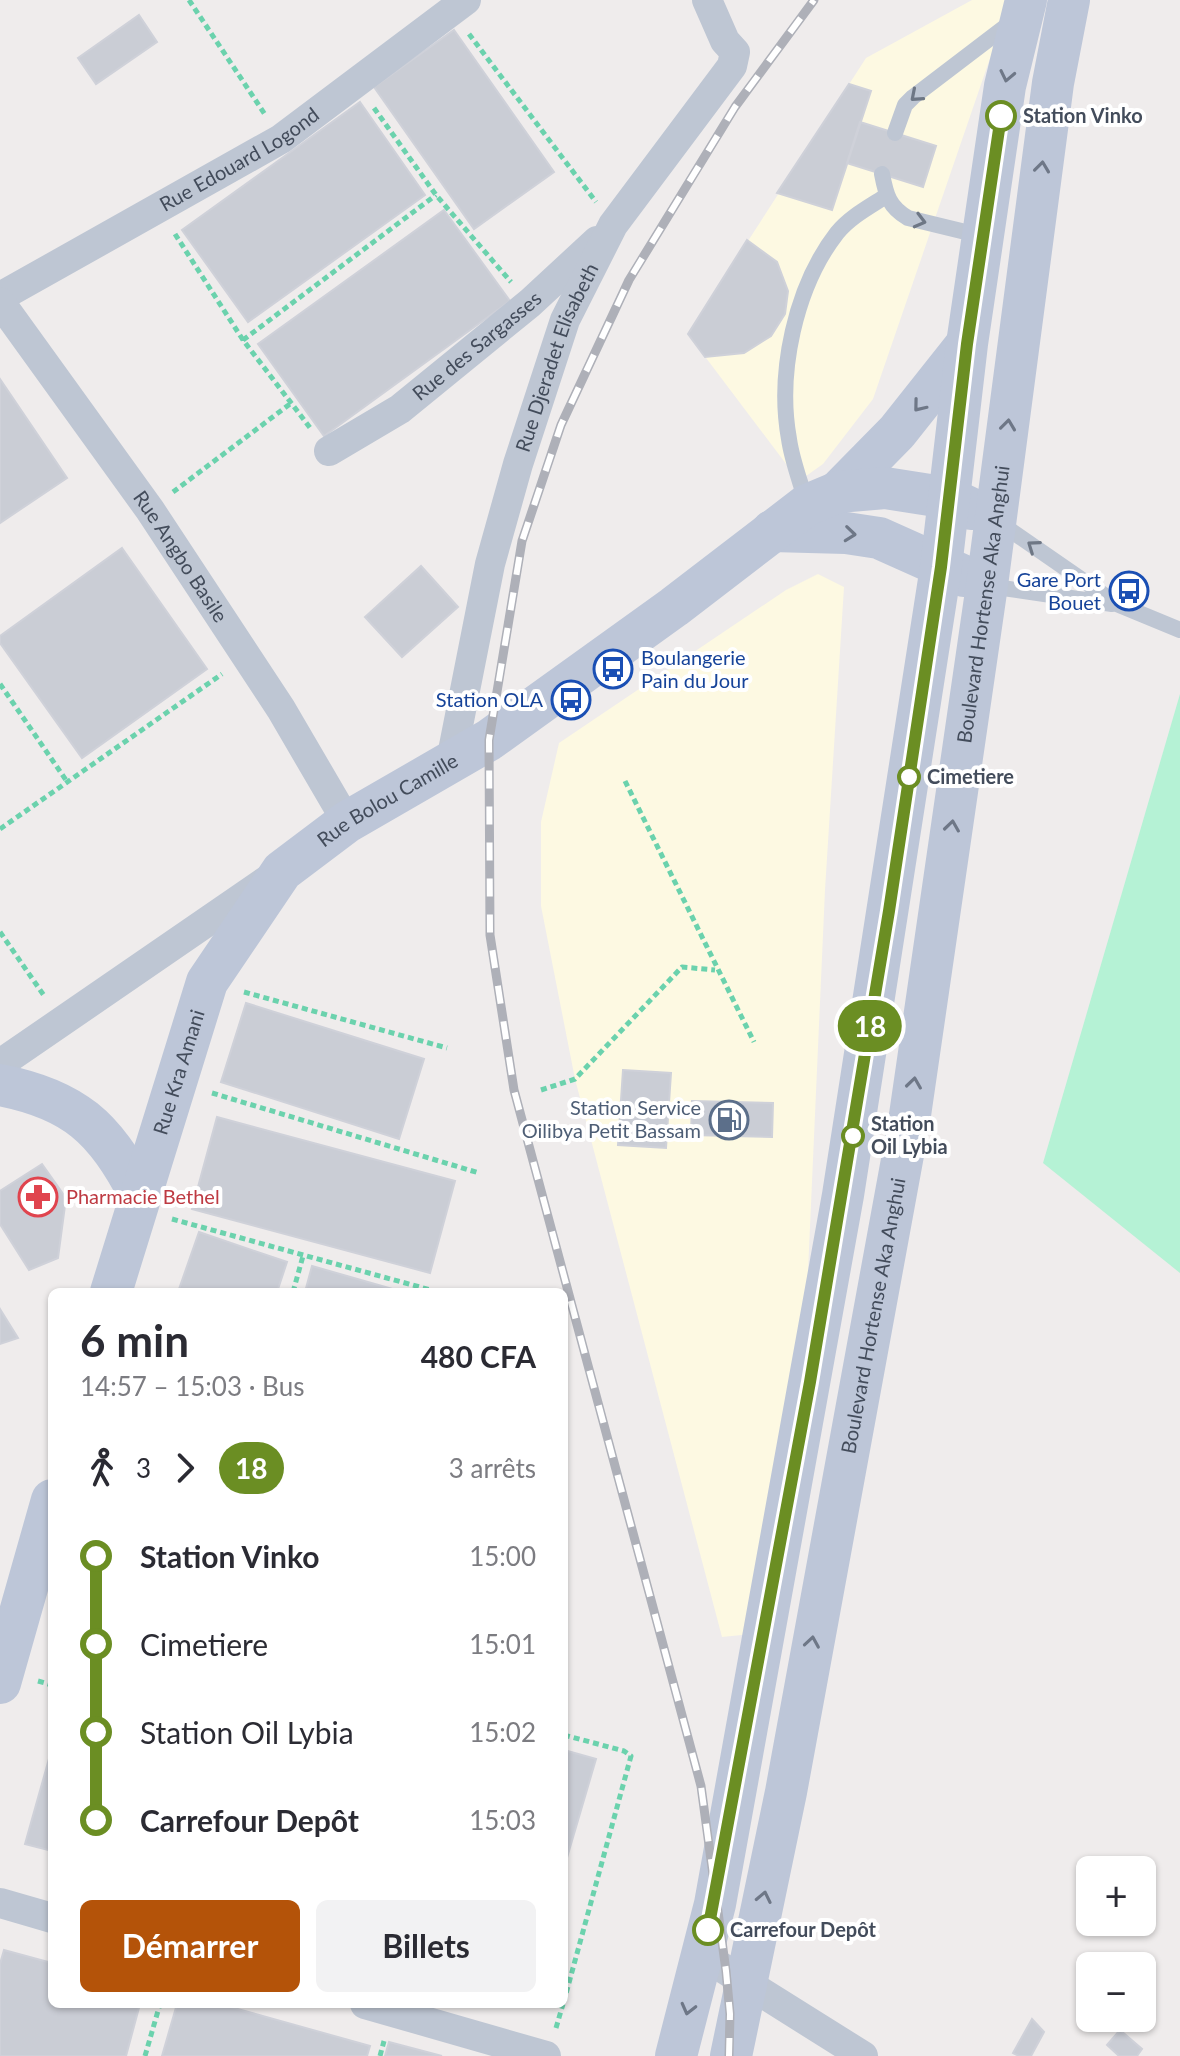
<!DOCTYPE html>
<html lang="fr">
<meta charset="utf-8">
<style>
:root{--surface:#fff;--page:#f2f2f3;--text:#2b2b33;--muted:#7c7c81;--accent:#b45309}
body{margin:0;font-family:Lato,sans-serif;background:var(--page);color:var(--text);height:100vh;display:flex;flex-direction:column;font-size:30px;white-space:nowrap}
*{box-sizing:border-box;margin:0}
p{font-size:26px;color:var(--muted)}
.icon{flex:none;width:44px;height:44px;fill:none;stroke:currentColor;stroke-width:2;stroke-linecap:round;stroke-linejoin:round}
.map{position:relative;flex:1;overflow:hidden}
.drawer{position:absolute;left:48px;top:1288px;width:520px;height:720px;display:flex;flex-direction:column;background:var(--surface);border-radius:12px;box-shadow:0 2px 6px #0004}
.drawer>*{flex:none}
.badge{padding:0 16px;border-radius:26px;font-size:28px;line-height:52px}
.buttons{position:absolute;left:1076px;top:1856px;display:grid;gap:16px}
.buttons a{display:grid;place-items:center;width:80px;height:80px;border-radius:12px;background:var(--surface);box-shadow:0 2px 6px #0004;font-size:40px}
.map>.badge{position:absolute;translate:-50% -50%;box-shadow:0 0 0 4px #fff}
.legs{display:flex;align-items:center;gap:12px;height:88px;padding:0 32px;font-size:26px}
.legs p{margin-inline-start:auto}
.overview{display:flex;align-items:center;justify-content:space-between;height:136px;padding:0 32px}
h1{font-size:44px;font-weight:700;line-height:60px}
.cta{display:flex;gap:16px;margin-top:auto;padding:16px 32px}
.cta a{flex:1;height:92px;border-radius:12px;background:var(--accent);color:#fff;font-size:32px;font-weight:700;line-height:92px;text-align:center}
.cta a+a{background:var(--page);color:var(--text)}
ul{padding:0 32px;list-style:none}
li{display:flex;align-items:center;gap:28px;height:88px;font-size:30px}
li i{display:grid;place-items:center;width:12px;height:100%;margin:0 10px;background:currentColor}
li i::after{content:'';width:20px;height:20px;margin:-10px;border:6px solid;border-radius:50%;background:var(--surface)}
li p{margin-inline-start:auto}
li:first-child i{background:linear-gradient(#0000 50%,currentColor 0)}
li:last-child i{background:linear-gradient(currentColor 50%,#0000 0)}
.map>svg:first-child{display:block}
</style>
<div class="map">
<svg width="1180" height="2056" viewBox="0 0 1180 2056">
<rect width="100%" height="100%" fill="#efecec"/>
<path fill="#fdf9e2" d="M972,0h38l-137,399 -50,65 -24,17 -111,-147 178,-276z
M818,574l26,13 -19,303 -24,539 -40,204 -39,4 -147,-558 -34,-173v-84l18,-79 227,-153z"/>
<path fill="#b5f2d5" d="M1180,694v579l-137,-110z"/>
<path fill="#cacdd5" stroke="#cfd1d9" stroke-width="2" d="M139,15l18,27 -61,42 -18,-26z
M454,30l100,142 -80,57 -100,-142z
M849,84l22,7 -39,119 -55,-17z
M360,102l65,93 -177,127 -66,-92z
M860,122l76,24 -13,41 -76,-24z
M444,210l66,91 -186,135 -66,-92z
M747,240l30,22 11,29 -3,23 -14,22 -27,17 -39,4 -17,-23z
M0,379l67,99 -67,45z
M122,548l85,121 -125,89 -82,-115v-7z
M421,566l37,41 -56,50 -37,-40z
M246,1003l178,56 -25,80 -178,-57z
M623,1070l48,3 -5,75 -48,-3z
M692,1101l81,2 -1,34 -81,-2z
M217,1117l238,64 -25,92 -238,-64z
M42,1164l24,34 -8,60 -29,12 -29,-46v-33z
M199,1232l88,30 -10,30h-99z
M312,1266l91,26h-98z
M0,1309l18,29 -18,6z
M52,1748v103l-27,-7z
M564,1750l32,9 -32,109z
M4,1950l48,13v41h88l-14,52h-126v-92z
M177,2004h43l150,42 -3,10h-205z
M1032,2019l12,13 -13,24h-12l-6,-3z
M1120,2030l22,19 -5,7h-18l-12,-11z
M389,2042l53,14h-57z"/>
<g fill="none" stroke-linecap="round" stroke-linejoin="round">
<path stroke="#6bd2ad" stroke-width="5" stroke-dasharray="6 4" stroke-linecap="butt" d="M189,0l77,116
M469,34l127,168
M374,108l62,87 75,87
M175,234l68,106 68,89
M243,340l193,-145
M173,492l117,-88
M0,684l68,99
M625,781l129,261
M0,829l222,-155
M0,932l45,65
M244,992l203,56
M541,1090l34,-11 107,-112 33,3
M212,1093l267,80
M172,1219l266,73
M293,1292l10,-36
M38,1681l14,4
M564,1735l60,16 7,5 -67,245
M556,2028l7,-24
M145,2056l15,-52
M380,2056l4,-15"/>
<path stroke="#bec6d3" stroke-width="16" d="M895,133l10,-28 8,-8 101,-77
M882,174c4,21 7,33 26,44l74,18
M807,505c-6,-22 -15,-44 -18,-66 -12,-66 6,-152 48,-206 13,-16 32,-26 49,-37
M997,521l120,83 63,26
M989,586l123,18"/>
<g stroke="#bec6d3" stroke-width="30">
<path id="s1" d="M0,297l281,-158 185,-139"/>
<path id="s2" d="M0,302l150,208 131,199 66,113"/>
<path id="s3" d="M329,451l71,-42 130,-106 67,-62"/>
<path id="s4" d="M451,761l39,-197 28,-100 47,-144 48,-95 119,-159 3,-14 -10,-11 -18,-41"/>
<path d="M0,1064l269,-185"/>
<path d="M0,1903l52,15"/>
<path d="M702,1955l161,101"/>
<path d="M365,2004l181,52"/>
</g>
<g stroke="#bdc6d8" stroke-width="42">
<path d="M838,492l59,-60 69,-87"/>
<path d="M772,531l74,2 33,5 85,38"/>
<path d="M0,1085c73,14 106,43 139,109"/>
<path id="s5" d="M111,1292l96,-310 75,-111 65,-49 142,-82 185,-133 133,-102 31,-13 47,-4 64,10 23,11"/>
<path d="M0,1683l52,-183"/>
<path d="M676,2056l39,-152 128,-709 98,-628 26,-223 38,-258 21,-86"/>
<path id="s6" d="M731,2056l55,-264 123,-670 78,-537 66,-502 16,-83"/>
</g>
<g stroke="#aeb0b8" stroke-width="9">
<path id="rail" d="M729,2056l1,-42 -4,-43 -25,-185 -187,-696 -24,-155 -1,-195 33,-199 39,-116 68,-145 106,-173 79,-107"/>
</g>
<use href="#rail" stroke="#fff" stroke-width="6" stroke-dasharray="18" stroke-linecap="butt"/>
</g>
<defs><path id="oneway-chevron" d="M-2-3.5L2.5 0L-2 3.5" fill="none" stroke-width="1.6" stroke-linecap="round" stroke-linejoin="round" transform="scale(2)"/></defs>
<g stroke="#6e7787">
<use href="#oneway-chevron" transform="translate(1007 76) rotate(102)"/>
<use href="#oneway-chevron" transform="translate(1042 167) rotate(-83)"/>
<use href="#oneway-chevron" transform="translate(919 406) rotate(129)"/>
<use href="#oneway-chevron" transform="translate(1008 425) rotate(-83)"/>
<use href="#oneway-chevron" transform="translate(850 534) rotate(6)"/>
<use href="#oneway-chevron" transform="translate(952 826) rotate(-82)"/>
<use href="#oneway-chevron" transform="translate(914 1083) rotate(-82)"/>
<use href="#oneway-chevron" transform="translate(812 1642) rotate(-81)"/>
<use href="#oneway-chevron" transform="translate(764 1897) rotate(-78)"/>
<use href="#oneway-chevron" transform="translate(688 2009) rotate(104)"/>
</g>
<g stroke="#6e7785">
<use href="#oneway-chevron" transform="translate(916 96) rotate(139)"/>
<use href="#oneway-chevron" transform="translate(920 221) rotate(15)"/>
<use href="#oneway-chevron" transform="translate(1033 546) rotate(-145)"/>
</g>
<g fill="none" stroke-linecap="round" stroke-linejoin="round">
<g stroke="#fff" stroke-width="18">
<path id="line-1" d="M708,1930l102,-548 79,-471 52,-344 26,-223 34,-228"/>
</g>
<use href="#line-1" stroke="#6b8e23" stroke-width="12"/>
</g>
<defs>
<g id="bus-ring" transform="scale(2)"><circle r="9.5" fill="#fff" stroke="#1a4fb4" stroke-width="1.5"/><path d="M-5-6H5V4H4V6H2V4H-2V6H-4V4H-5ZM-3.5-4V0h7V-4ZM-3.5 1.2v1.5H-2V1.2ZM2 1.2v1.5H3.5V1.2Z" fill="#1a4fb4"/></g>
<g id="fuel-ring" transform="scale(2)"><circle r="9.5" fill="#fff" stroke="#5c6f8a" stroke-width="1.5"/><path d="M-5.5-6h7V0h2V4h1.3V-2.5L3-4.5l.8-.8L6-3V5H2.5V1h-1V6h-7ZM-4.2-4.7v3.2H.2V-4.7Z" fill="#5c6f8a"/></g>
<g id="pharmacy-ring" transform="scale(2)"><circle r="9.5" fill="#fff" stroke="#e0444e" stroke-width="1.5"/><path d="M-2-6h4v4h4v4h-4v4h-4v-4h-4v-4h4Z" fill="#e0444e"/></g>
</defs>
<g fill-rule="evenodd">
<use href="#bus-ring" x="1129" y="591"/>
<use href="#bus-ring" x="613" y="669"/>
<use href="#bus-ring" x="571" y="700"/>
<use href="#fuel-ring" x="729" y="1120"/>
<use href="#pharmacy-ring" x="38" y="1197"/>
</g>
<g fill="#fff" stroke="#6b8e23" stroke-width="4">
<circle cx="1001" cy="116" r="14"/>
<circle cx="909" cy="777" r="10"/>
<circle cx="853" cy="1136" r="10"/>
<circle cx="708" cy="1930" r="14"/>
</g>
<g text-anchor="middle" stroke-width="8" stroke-linejoin="round" paint-order="stroke">
<g font-size="20" font-weight="bold" fill="#434c5b" stroke="#fff" text-anchor="start">
<text x="1023" y="123">Station Vinko</text>
<text x="927" y="784">Cimetiere</text>
<text x="871" y="1131">Station<tspan x="871" dy="23">Oil Lybia</tspan></text>
<text x="730" y="1937">Carrefour Depôt</text>
</g>
<g font-size="20" fill="#434c5b" stroke="#fff">
<text dy="7" stroke="none"><textPath href="#s1" startOffset="276">Rue Edouard Logond</textPath></text>
<text dy="7" stroke="none"><textPath href="#s3" startOffset="182">Rue des Sargasses</textPath></text>
<text dy="7" stroke="none"><textPath href="#s4" startOffset="418">Rue Djeradet Elisabeth</textPath></text>
<text dy="7" stroke="none"><textPath href="#s2" startOffset="312">Rue Angbo Basile</textPath></text>
<text dy="7" stroke="none"><textPath href="#s6" startOffset="1474">Boulevard Hortense Aka Anghui</textPath></text>
<text dy="7" stroke="none"><textPath href="#s5" startOffset="586">Rue Bolou Camille</textPath></text>
<text dy="7" stroke="none"><textPath href="#s5" startOffset="230">Rue Kra Amani</textPath></text>
<text dy="7" stroke="none"><textPath href="#s6" startOffset="754">Boulevard Hortense Aka Anghui</textPath></text>
</g>
<g font-size="20" fill="#164399" stroke="#fff" text-anchor="end">
<text x="1101" y="587">Gare Port<tspan x="1101" dy="23">Bouet</tspan></text>
<text x="641" y="665" text-anchor="start">Boulangerie<tspan x="641" dy="23">Pain du Jour</tspan></text>
<text x="543" y="707">Station OLA</text>
</g>
<g font-size="20" fill="#4e5e75" stroke="#fff" text-anchor="end">
<text x="701" y="1115">Station Service<tspan x="701" dy="23">Oilibya Petit Bassam</tspan></text>
</g>
<g font-size="20" fill="#be3a42" stroke="#fff" text-anchor="start">
<text x="66" y="1204">Pharmacie Bethel</text>
</g>
</g>
</svg>
<div class="buttons">
<a>+</a>
<a>−</a>
</div>
<b class="badge" style="left:870px;top:1026px;background:#6b8e23;color:#fff">18</b>
<section class="drawer">
<div class="overview"><div><h1>6 min</h1><p>14:57 – 15:03 · Bus</p></div><b>480 CFA</b></div>
<div class="legs"><svg class="icon" aria-label="walk" viewBox="0 0 24 24"><circle cx="13" cy="4" r="2"/><path d="M13 8l-2 6 4 7M11 14l-3 7M7 12l3-4h3l4 4"/></svg>3<svg class="icon" aria-label="forward" viewBox="0 0 24 24"><path d="M9 5l7 7-7 7"/></svg><b class="badge" style="background:#6b8e23;color:#fff">18</b><p>3 arrêts</p></div>
<ul>
<li><i style="color:#6b8e23"></i><b>Station Vinko</b><p>15:00</p></li>
<li><i style="color:#6b8e23"></i><span>Cimetiere</span><p>15:01</p></li>
<li><i style="color:#6b8e23"></i><span>Station Oil Lybia</span><p>15:02</p></li>
<li><i style="color:#6b8e23"></i><b>Carrefour Depôt</b><p>15:03</p></li>
</ul>
<div class="cta"><a>Démarrer</a><a>Billets</a></div>
</section>
</div>
